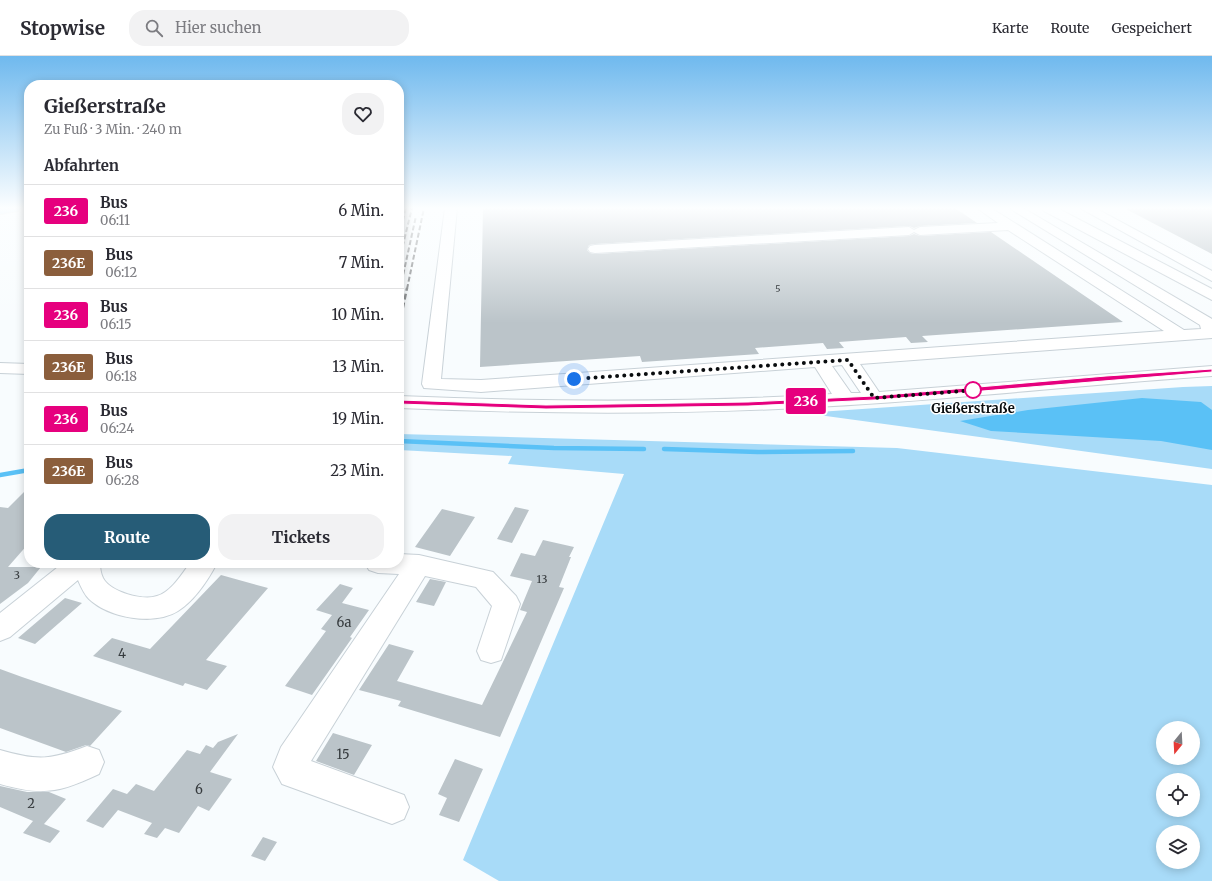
<!DOCTYPE html>
<html lang="de">
<meta charset="utf-8">
<style>
:root{--surface:#fff;--page:#f2f2f3;--text:#2b2b33;--muted:#7c7c81;--line:#e1e1e2;--accent:#265c77}
body{margin:0;font-family:Merriweather,serif;background:var(--page);color:var(--text);height:100vh;display:flex;flex-direction:column;font-size:15px;white-space:nowrap}
*{box-sizing:border-box;margin:0}
p{font-size:13px;color:var(--muted)}
.icon{flex:none;width:22px;height:22px;fill:none;stroke:currentColor;stroke-width:2;stroke-linecap:round;stroke-linejoin:round}
.map{position:relative;flex:1;overflow:hidden}
.side{position:absolute;left:24px;top:24px;width:380px;height:488px;display:flex;flex-direction:column;background:var(--surface);border-radius:16px;box-shadow:0 2px 10px #0003}
.side>*{flex:none}
.badge{padding:0 8px;border-radius:3px;font-size:14px;line-height:26px}
.needle{width:26px;rotate:198deg}
.buttons{position:absolute;left:1156px;top:665px;display:grid;gap:8px}
.buttons a{display:grid;place-items:center;width:44px;height:44px;border-radius:50%;background:var(--surface);box-shadow:0 2px 10px #0003;font-size:20px}
.you{position:absolute;width:20px;height:20px;margin:-10px;border:3px solid #fff;border-radius:50%;background:#1a73e8;box-shadow:0 0 0 6px #1a73e833}
.map>.badge{position:absolute;translate:-50% -50%;box-shadow:0 0 0 2px #fff}
h2{padding:0 20px;font-size:15px;line-height:36px}
.round{display:grid;place-items:center;flex:none;width:42px;height:42px;border-radius:16px;background:var(--page)}
.overview{display:flex;align-items:center;justify-content:space-between;height:68px;padding:0 20px}
h1{font-size:19px;font-weight:700;line-height:30px}
.action{display:flex;gap:8px;margin-top:auto;padding:8px 20px}
.action a{flex:1;height:46px;border-radius:16px;background:var(--accent);color:#fff;font-size:16px;font-weight:700;line-height:46px;text-align:center}
.action a+a{background:var(--page);color:var(--text)}
ul{padding:0;list-style:none}
li{display:flex;align-items:center;gap:12px;height:52px;padding:0 20px;border-top:1px solid var(--line)}
li div{flex:1}
li b{display:block;font-size:15px}
li em{font-style:normal}
li .badge{min-width:44px;font-weight:700;text-align:center}
header{display:flex;align-items:center;gap:24px;box-sizing:border-box;height:56px;padding:0 20px;background:var(--surface);border-bottom:1px solid var(--line)}
header strong{font-size:19px}
nav{display:flex;gap:22px;margin-inline-start:auto;font-size:14px}
.search{width:280px;height:36px;background:var(--page);display:flex;align-items:center;gap:10px;box-sizing:border-box;padding:0 14px;border-radius:16px;color:var(--muted);font-size:15px}
.map>svg:first-child{display:block}
</style>
<header>
<strong>Stopwise</strong>
<div class="search"><svg class="icon" aria-label="search" viewBox="0 0 24 24"><circle cx="10" cy="10" r="6"/><path d="M15 15l6 6"/></svg>Hier suchen</div>
<nav><a>Karte</a><a>Route</a><a>Gespeichert</a></nav>
</header>
<div class="map">
<svg width="1212" height="825" viewBox="0 0 1212 825">
<rect width="100%" height="100%" fill="#f8fcfe"/>
<path fill="#a8dbf8" fill-rule="evenodd" d="M1212,330v83l-408,-56 379,-26z
M399,378l498,14 315,37v396h-713l-36,-21 161,-386 -116,-10 4,-8 -113,-6zM1163,672h30v30h-30zM1163,724h30v30h-30zM1163,776h30v30h-30z"/>
<path fill="#5ac1f6" d="M1142,342l59,4 11,8v40l-51,-9 -170,-10 -31,-10 68,-11z"/>
<g fill="none" stroke-linecap="round" stroke-linejoin="round">
<path stroke="#5ac1f6" stroke-width="4.5" d="M399,385l155,7 90,1
M664,393l94,3 95,-1
M0,419l29,-5"/>
</g>
<path fill="#bbc4c9" d="M483,152h472l22,15 -57,3 -6,2 -5,-2 -314,18 -6,1 -2,5 3,3 5,1 314,-18 5,-2 6,2 71,-4 132,90 -201,14 6,6 -17,1 -5,-6 -67,5 5,6 -17,1 -4,-6 -68,5 4,6 -117,8 -2,-6 -160,11z
M1124,152h88v46z
M29,431v56l-21,24h33l-13,16 -28,21v-97l8,1z
M515,451l14,3 -17,33 -15,-4z
M442,453l33,8 -25,39 -35,-9z
M543,484l31,7 -5,10h2l-12,30 5,1 -64,149 -102,-31 3,-5 -42,-11 30,-46 25,7 -17,30 85,24 45,-93 -7,-2 12,-29 -22,-5 11,-23 14,3z
M221,519l47,13 -62,72 21,6 -20,24 -22,-7 -2,3 -90,-30 19,-18 38,11z
M430,523l16,3 -12,24 -18,-4z
M340,528l13,4 -11,15 27,7 -19,27 2,1 -40,57 -27,-9 41,-55 -5,-2 11,-14 -16,-5z
M65,542l17,5 -47,41 -17,-6z
M0,613l22,8 100,34 -32,35 -4,-1 -20,7 -66,-24z
M333,677l39,12 -18,30 -38,-14z
M238,678l-28,38 22,7 -23,32 -11,-5 -19,27 -14,-5 -8,10 -13,-4 8,-11 -34,-13 -15,18 -17,-7 27,-32 14,5 9,-10 18,7 33,-41 13,4 6,-9 7,3 5,-6z
M455,703l28,10 -24,53 -20,-7 8,-17 -9,-4z
M0,730l27,6h22l17,7 -22,25 16,7 -10,12 -27,-10 10,-12 -33,-14z
M263,781l14,5 -12,19 -14,-5z"/>
<g fill="none" stroke-linecap="round" stroke-linejoin="round">
<g stroke="#c8d1d7" stroke-width="2">
<path id="minor" d="M445,152h12l-16,171 40,1 683,-49 -156,-101 -88,5 -6,-3 -5,3 -314,18 -5,-1 -2,-3 2,-3 5,-1 314,-18 5,3 6,-3 78,-4 -21,-15h14l193,122 17,-1 -1,-4 -191,-117h14l189,111v19l-352,26 19,28 333,-26v10c-132,9 -264,24 -396,31 -139,8 -278,7 -417,1v-12c145,6 289,7 433,-2l-17,-27 -334,25 -57,-4 -2,-4zM842,309l19,28h-10l-19,-27z
M1042,152h15l155,81v11l-168,-89z
M1080,152h15l117,63v10z
M0,307l29,1v10l-29,-1z
M399,498l20,1 74,17 23,24 4,8 -19,56 -10,3 -10,-3 -4,-9 15,-45 -16,-19 -51,-11 -114,185 93,34 5,12 -5,12 -12,5 -110,-40 -9,-17 8,-20 118,-173 -21,-1 -9,-3 -4,-7h34z
M63,507h37c0,5 1,11 3,15 7,14 40,23 54,18 14,-4 25,-22 33,-33h27c-9,17 -22,37 -39,48 -24,15 -69,7 -89,-12 -5,-5 -8,-12 -11,-19l-68,57 -10,4v-28z
M87,690l12,4 5,12 -5,12c-40,19 -57,22 -99,10v-34c38,11 51,10 87,-4z"/>
</g>
<g stroke="#d8d8d9" stroke-width="2">
<path id="major" d="M0,152h20l-2,3 -18,3z"/>
</g>
<use href="#minor" fill="#fff" fill-rule="evenodd"/>
<use href="#major" fill="#addef9" fill-rule="evenodd"/>
<path stroke="#747779" stroke-width="2" stroke-dasharray="5 2.5" stroke-linecap="butt" d="M399,179l7,-27
M399,205l13,-53
M400,233l16,-73
M407,233l17,-81"/>
<path stroke="#747779" stroke-width="2.5" stroke-dasharray="6 3" stroke-linecap="butt" d="M399,236l1,-4
M399,270l8,-38"/>
</g>
<linearGradient id="sky" x2="0" y2="1"><stop stop-color="#6fb9ee"/><stop offset="0.57" stop-color="#fcfeff"/><stop offset="1" stop-color="#fcfeff" stop-opacity="0"/></linearGradient>
<rect width="1212" height="267" fill="url(#sky)"/>
<path fill="#e6007e" stroke="#fff" d="M1212,313v3l-338,28 -126,6 -202,3 -147,-5 -3,-2 3,-2 147,5 202,-3 126,-6 232,-20z"/>
<g fill="none" stroke-linecap="round" stroke-linejoin="round">
<path stroke="#0a0d0f" stroke-width="4" stroke-dasharray="0 7.2" d="M574,323l274,-19 26,38 102,-8h-3"/>
</g>
<circle fill="#fff" stroke="#e6007e" stroke-width="2" cx="973" cy="334" r="8"/>
<g text-anchor="middle" stroke-width="3" stroke-linejoin="round" paint-order="stroke">
<g font-size="9" fill="#363b3e">
<text x="778" y="236">5</text>
</g>
<g font-size="11" fill="#363b3e">
<text x="17" y="523">3</text>
<text x="542" y="527">13</text>
</g>
<g font-size="13" font-weight="bold" fill="#0a0d0f" stroke="#fff">
<text x="973" y="357">Gießerstraße</text>
</g>
<g font-size="13" fill="#363b3e">
<text x="344" y="571">6a</text>
<text x="122" y="602">4</text>
<text x="343" y="703">15</text>
<text x="199" y="738">6</text>
<text x="31" y="752">2</text>
</g>
</g>
</svg>
<div class="buttons">
<a><svg class="needle" viewBox="-14 -14 28 28"><path d="M0-13l5 13h-10z" fill="#e53935"/><path d="M0 13l5-13h-10z" fill="#7c7c81"/></svg></a>
<a><svg class="icon" aria-label="locate" viewBox="0 0 24 24"><circle cx="12" cy="12" r="6"/><path d="M12 2v4M12 18v4M2 12h4M18 12h4"/></svg></a>
<a><svg class="icon" aria-label="layers" viewBox="0 0 24 24"><path d="M12 4l9 5-9 5-9-5zM3 14l9 5 9-5"/></svg></a>
</div>
<div class="you" style="left:574px;top:323px"></div>
<b class="badge" style="left:806px;top:345px;background:#e6007e;color:#fff">236</b>
<section class="side">
<div class="overview"><div><h1>Gießerstraße</h1><p>Zu Fuß · 3 Min. · 240 m</p></div><a class="round"><svg class="icon" aria-label="heart" viewBox="0 0 24 24"><path d="M12 20l-8-8c-3-5 5-10 8-4 3-6 11-1 8 4z"/></svg></a></div>
<h2>Abfahrten</h2>
<ul>
<li><span class="badge" style="background:#e6007e;color:#fff">236</span><div><b>Bus</b><p>06:11</p></div><em>6 Min.</em></li>
<li><span class="badge" style="background:#8b5e3c;color:#fff">236E</span><div><b>Bus</b><p>06:12</p></div><em>7 Min.</em></li>
<li><span class="badge" style="background:#e6007e;color:#fff">236</span><div><b>Bus</b><p>06:15</p></div><em>10 Min.</em></li>
<li><span class="badge" style="background:#8b5e3c;color:#fff">236E</span><div><b>Bus</b><p>06:18</p></div><em>13 Min.</em></li>
<li><span class="badge" style="background:#e6007e;color:#fff">236</span><div><b>Bus</b><p>06:24</p></div><em>19 Min.</em></li>
<li><span class="badge" style="background:#8b5e3c;color:#fff">236E</span><div><b>Bus</b><p>06:28</p></div><em>23 Min.</em></li>
</ul>
<div class="action"><a>Route</a><a>Tickets</a></div>
</section>
</div>
